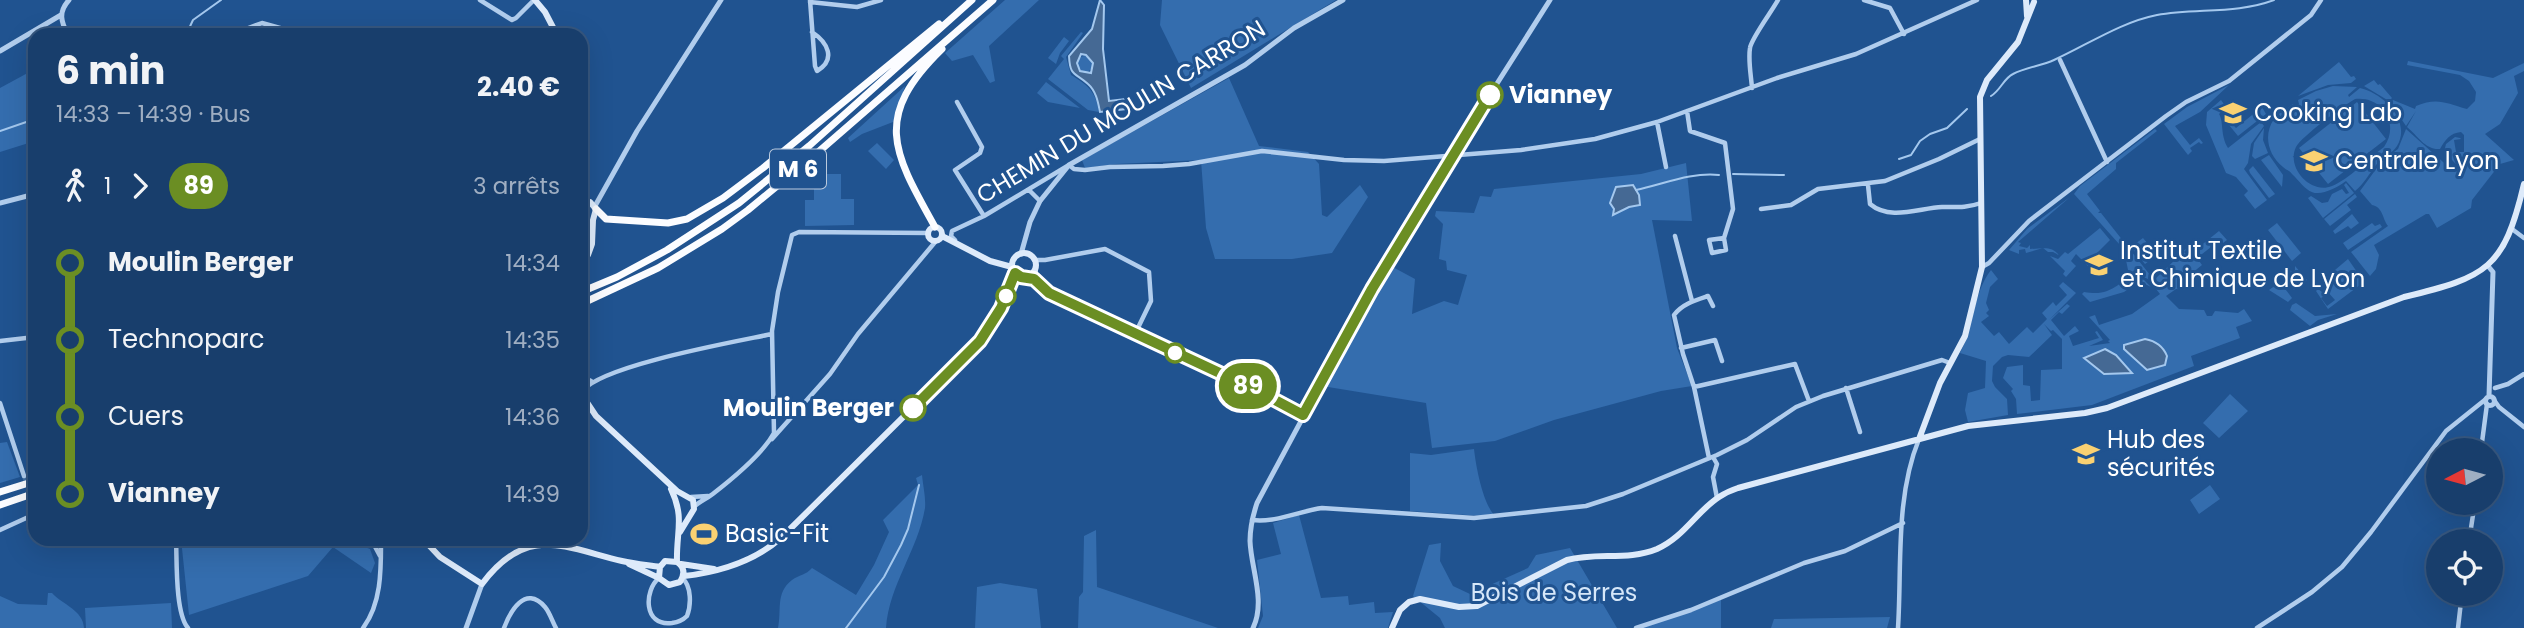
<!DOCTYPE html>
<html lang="fr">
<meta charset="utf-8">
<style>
:root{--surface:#183e6c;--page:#214572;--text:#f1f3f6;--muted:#9faec2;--line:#36577f}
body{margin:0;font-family:Poppins,sans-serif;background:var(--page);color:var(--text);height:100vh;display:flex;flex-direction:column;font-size:26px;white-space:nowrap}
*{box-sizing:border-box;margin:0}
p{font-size:23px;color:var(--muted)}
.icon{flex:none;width:38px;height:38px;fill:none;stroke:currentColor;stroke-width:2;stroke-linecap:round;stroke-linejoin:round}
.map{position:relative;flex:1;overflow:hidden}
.details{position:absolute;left:28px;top:28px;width:560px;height:518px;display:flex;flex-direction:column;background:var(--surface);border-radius:21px;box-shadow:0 7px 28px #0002,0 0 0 2px var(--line)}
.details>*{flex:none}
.badge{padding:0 14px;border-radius:23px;font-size:24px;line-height:46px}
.needle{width:46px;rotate:264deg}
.buttons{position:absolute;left:2426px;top:438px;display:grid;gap:14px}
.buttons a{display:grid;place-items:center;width:77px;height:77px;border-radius:50%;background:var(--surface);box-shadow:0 7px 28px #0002,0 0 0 2px var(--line);font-size:35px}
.map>.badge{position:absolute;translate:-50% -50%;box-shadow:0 0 0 4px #fff}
.legs{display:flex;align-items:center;gap:10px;height:77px;padding:0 28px;font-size:23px}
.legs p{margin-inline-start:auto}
.head{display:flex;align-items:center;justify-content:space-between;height:119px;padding:0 28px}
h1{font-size:38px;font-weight:700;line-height:52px}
ul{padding:0 28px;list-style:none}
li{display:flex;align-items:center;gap:24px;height:77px;font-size:26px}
li i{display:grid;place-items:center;width:10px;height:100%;margin:0 9px;background:currentColor}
li i::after{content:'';width:18px;height:18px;margin:-9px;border:5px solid;border-radius:50%;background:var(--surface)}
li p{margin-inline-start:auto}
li:first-child i{background:linear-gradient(#0000 50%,currentColor 0)}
li:last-child i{background:linear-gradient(currentColor 50%,#0000 0)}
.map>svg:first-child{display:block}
</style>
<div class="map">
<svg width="2524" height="628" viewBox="0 0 2524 628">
<rect width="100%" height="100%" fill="#205390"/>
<path fill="#346dae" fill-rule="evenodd" d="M1005,0h34l-50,46 6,35 -5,2 -17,-28 -21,6 -7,-8z
M1162,0h174l-145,88 -31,-63z
M1081,32l2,1 -17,24 5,18c17,10 25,17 28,37l-11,-2 -40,-31 16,-20 -3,-3z
M1064,37l5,4 -9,12 -4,11 -8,-6z
M1077 64a8 8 0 1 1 16 0a8 8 0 1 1-16 0Z
M2408,61l85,17 31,-15v8l-10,5 4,17 -18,31 -15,10 29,26 -14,4 -28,36 -1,8 -34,20 -8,-14h-3l-52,31 5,10 -3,14 -6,7 -19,-24 37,-26c-6,-8 -5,-19 -16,-21l-12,-14 22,-30 16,-12 8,-20 46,41 6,-4 -14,-14 2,-8 9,-7 5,1 1,1 -7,1 2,12h8v-17l-3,-3c-11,1 -16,8 -21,17 -15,1 -22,-13 -33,-22l9,-16 -10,15 -16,-24 3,-2 22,9 1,-3c21,-9 30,-3 51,3l8,-8 1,-9 -7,-11 -9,-6 -53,-10z
M2339,62l12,15 3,-1 2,3 -5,4 -23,2 -30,11z
M35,69v72l-35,11v-64z
M1229,78l30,68 49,6 11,12 3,51 5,2 33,-32 8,12 -36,56 -40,6h-77l-9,-31 -5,-68 -85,4 -31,4 -3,-8z
M2374,80l4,5 2,-1 12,14 -3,3 -25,-15z
M1046,82l34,26 -32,-6 -11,-9z
M2229,85l-29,27 -25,14 15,19 9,-7 4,5 -2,1 -2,-2 -9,6 2,3 -4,4 -24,-31 23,-17z
M905,86l-12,36 -31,12 -12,8 -2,-4z
M2333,86l24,1 -9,8 1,2 11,-9c23,5 52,33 37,58 -5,8 -15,12 -21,19 -7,9 -12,19 -21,26l-9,-10c-8,6 -20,12 -28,12 -11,1 -19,-13 -26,-19 -2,-3 -6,-4 -9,-7 -15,-12 -20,-32 -9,-48l4,5 5,-4 -4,-6 14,-10 2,3 4,-3 -1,-4 18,-9zM2355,99c28,-3 45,25 29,48 -15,11 -36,33 -52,39 -22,9 -46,-19 -36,-39 5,-10 48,-42 59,-48z
M2221,100l5,7 -7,7c5,8 1,21 9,34l33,-26 3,4 -13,18 -3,19 -4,6 23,31 -12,9 -11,-14 4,-4 -12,-14 -10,-4 -20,-48 1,-13z
M2357,102l29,37 -58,45 -29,-36z
M2262,107l4,7 -28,22 -9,-11 3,-1 4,4z
M2264,128l-1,12 5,13 -13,6 -3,-3 2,-13z
M2155,129l2,2 -41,32v6l-29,25 13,17 -2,2h3l53,67 23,-22 -2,-4 2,-1 2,1 11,-8 -6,6 4,4 31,-25 8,9 -4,3 -3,-3 -23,18 5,7 -16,13 5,6 -3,6 -12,-1 -10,7 13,13 25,1 3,6h5l3,-5 23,2 6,-4 8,12 -16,6 4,11 -49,18 3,10 -102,39 -75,9 -1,-15 -5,-8 2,-2 -10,-11 4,-11 16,-2v20l7,1 1,15 9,-1 1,-30 21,-1v-30l-9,-9 -2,1 -7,-7 8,11 -23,22 -21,-2 -6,2 -9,9 -1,15 3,6 12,12 1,16 -40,7 -3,-12 3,-17 17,-5 1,-27 -26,-8c14,-26 13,-60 31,-83l7,9 -8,8 -4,16 3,7 -3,3 3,3 -8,6 13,14 5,-4 10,12 18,-17 6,6 14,-14 -5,-6 11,-11 3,4 11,-11 -8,-9 4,-4 13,11 -27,27 18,-16 3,2 -8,8 -3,-2 -8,8 13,16 11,-10 4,5 -10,5 4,10 26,-8 -4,-6 2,-1 6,9 -14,6 21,-3 -2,-2 2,-1 -21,-23 6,-2 4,10 33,-11 28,-20 -12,-15 -20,-9 -3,-15 -5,-10 -46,-51 6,-8zM2162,347l5,9 -27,7 -7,-7z
M877,143l17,17 -8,9 -18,-18z
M2269,155l14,20 -1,12 -21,-27z
M1686,163l6,58 -40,-1 25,128 15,38 -31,5 -107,29 -59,21 -63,7 -6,-45 -104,-17 67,-121 26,14 -3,35 32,-13 14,4 9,-30 -20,-5 -1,-9 -7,-2 4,-35 -8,-8 1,-5 38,2 6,-17 11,1 3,-8 147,-15z
M2253,166l22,28 -6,4 -19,-25 -1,-3z
M818,174h23v25h13v26l-49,1v-26h9v-22z
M2346,183l8,10 -31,25 -15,-20 3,-2 11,7 6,-1 4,-8 10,-5 4,5 3,-1 -5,-8z
M2355,194l2,3 -10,8 4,5 -21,16 -6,-7z
M2070,197l-52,45 3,1 -2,3 8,2 3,-3v4c12,0 21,-4 29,6l-6,-3h-5l-5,-4 -17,5 -1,-4 -6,1v4l-10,-4 18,-21z
M2352,214l7,9 -8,6 -3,-3 -13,8 -2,-3z
M2277,223l24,30 -9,8 -24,-31z
M2372,223l3,3 5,-2 2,3 -34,23 -5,-7z
M2100,228l10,12 -22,22 3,3 -2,2 -13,-13 -5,7 5,5 -10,11 -3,-3 2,-3 -15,-15 8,3 7,-7 3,2z
M2143,238l14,17 -12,9 -14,-17z
M2348,259l16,23 -36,27 -12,-18 2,-2 8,6 -5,3 6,8 8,-6 -9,-10 15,-12 -6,-8z
M2295,266l12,14 -3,2 -3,-3 -7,6 2,3 -2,2 -10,-16 6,-4 2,2 3,-2z
M2136,277l8,3 7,7 -12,-6 -15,11 -34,10 -8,-8 2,-2c29,5 29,-9 52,-15z
M2280,282l12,16 -4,4 -19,-12z
M2296,303l19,13 22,-2 -19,6 -8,6 -20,-16 2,-5z
M2230,394l18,17 -29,27 -16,-15z
M7,442l13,35 -20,6v-40z
M1474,449c2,18 9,56 22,68l-86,-6v-58l21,2z
M922,475c1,11 4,23 3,33 -7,42 -36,77 -39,120h-108c4,-18 -3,-35 14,-48 7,-5 14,-5 20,-12l44,27 18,-30 15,-33 -6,-12 35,-35 -2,-7z
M2210,485l10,14 -21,15 -9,-14z
M1299,515l22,83 27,-2 1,9 25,-3 1,11 18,-1 -5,16h-130l5,-12 -6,-56 24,-6 -8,-31z
M1096,530l1,57 121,41h-140l1,-31 4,-5 1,-56z
M181,539h175l1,5 13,5 5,14 -4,10 -38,-26 -25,29 -119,39z
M1441,543l-1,18 13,25 17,8 58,-26 8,-13 34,-7 47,80h-172l-5,-10 -27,-22 16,-51z
M1000,583l37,6 4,39h-66l2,-41z
M48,593h4c11,12 31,17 32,35h-84v-32l18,8 29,1z
M1721,597v31h-85z
M171,603l1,25h-86l-1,-20z
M1890,617l-3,11h-116l3,-9z"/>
<path fill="#456994" stroke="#a4c8ee" stroke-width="2" fill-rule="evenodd" d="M1100,0l4,5 -1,44 6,52 16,-2 1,10 -26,3c-2,-10 -4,-21 -12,-28 -13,-12 -18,-7 -19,-28l23,-27zM1081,54l5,1 7,8 -2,10 -11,-2 -3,-8z
M1633,185l6,10 1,10 -11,2 -16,8 1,-6 -4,-6 6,-16z
M2145,339c11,2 18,7 22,17l-2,9 -18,5 -23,-21v-4z
M2105,349l11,6 16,18 -28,1 -20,-16z"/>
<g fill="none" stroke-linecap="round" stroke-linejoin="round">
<path stroke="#a4c8ee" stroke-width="2" d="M186,35l7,-15 28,-20
M1991,96c10,-6 12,-17 22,-22 13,-7 28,-8 41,-14 33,-15 67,-38 103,-45 39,-7 80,-1 117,-15
M0,131l35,-12
M1899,159l12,-4 9,-14 10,-7 17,-6 20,-19
M1733,174l51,1
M1636,190c28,-6 55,-18 83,-15
M846,628l38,-51 17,-32 7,-16 11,-44"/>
<path stroke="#416da1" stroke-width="4.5" stroke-dasharray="4.5 2" stroke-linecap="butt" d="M24,476l10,28"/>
<path stroke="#b1cded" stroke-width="4.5" d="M480,0l32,20 4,-2 18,-18
M810,0l5,66 2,5c20,-12 10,-29 -5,-39
M1864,0l26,8 14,26
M810,2l47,5 24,-7
M230,35l32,-12 43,12
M2060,60l47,102
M1752,88c-1,-13 -4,-28 -2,-40 1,-9 22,-37 28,-48
M957,102l25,45 -2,6 -25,17 29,46
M1687,111l3,20 35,12 8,66 -9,29 -15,2 3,13 14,-3 -2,-12
M1657,122l9,45
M1868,185l2,19c20,17 49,4 72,3 14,0 25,1 39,-4
M1029,190l11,11
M1761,209l30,-4 27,-16 67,-8 54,-22 41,-20
M2512,229l12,9
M1675,236l17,65
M955,240l-4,-4 1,-5 32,-15 85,-51 5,4 11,1 25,-3 53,-1 26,-2 73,-13 82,9 40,1 137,-11 74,-11 62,-17 120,-44 79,-24 121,-54
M1034,260h11l60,-11 44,23 2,29 -16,33
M1982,267l7,-4 40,-42 137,-105 20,-14 43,-21 82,-66 10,-15
M0,341l35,-4
M1681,348l34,-8 7,21
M581,376l10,5
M1694,387l101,-23 14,37
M1846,388l14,44
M2495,388l13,-4 16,-10
M582,391c21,-26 152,-49 190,-57
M2494,400l5,7 25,20
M0,403l24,73
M772,439l58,-65 28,-40 78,-93
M2481,450l6,-46
M1713,457l4,7 -4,13 4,21
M1709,458l-15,-71 -11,-33 -9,-39c8,-11 22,-15 34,-19l5,10
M691,497l17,-1
M34,504l1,3
M695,506c5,-5 13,-8 19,-13 18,-14 49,-40 60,-60l-2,-102 6,-39 14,-57 7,-3 130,1
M1252,520c24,3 47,-9 70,-12l152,10 112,-12 37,-12 94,-39 30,-15 49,-33 27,-11 119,-36 8,3
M0,530l35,-16
M176,539c1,21 -1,74 12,89
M372,541l8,15
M2469,541l6,-39
M659,578c-15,12 -16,49 13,45 6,-1 10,-2 15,-7 4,-10 5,-30 -5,-38
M363,628c19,-25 18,-60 18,-89
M504,628c6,-16 21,-44 41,-21 5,6 7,14 11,21
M1636,628l55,-18 113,-47 41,-12 58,-28
M1898,628c4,-62 -3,-130 21,-189
M2257,628l55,-36 30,-25 29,-35 75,-101 40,-32
M2458,628l4,-35"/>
<path stroke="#b1cded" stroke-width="5" d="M68,35c-7,-13 -10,-23 1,-35
M0,51l61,-36
M0,203l35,-9
M595,206l42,-75 84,-131
M1021,254l9,-32 10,-21 29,-36 176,-100 49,-37 49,-28
M2488,266l5,6 -4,124
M1035,269l2,13
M1028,276l21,17 208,97 46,25
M2485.5 401a4.5 4.5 0 1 1 9 0a4.5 4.5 0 1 1-9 0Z
M466,628l16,-44
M1253,628c13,-27 -2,-59 -3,-87 0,-13 3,-26 7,-38l115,-214 79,-133 99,-156"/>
<path stroke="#ddeafa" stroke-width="6" d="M535,0l10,12 12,23
M2026,0l1,16
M581,202h9l6,7 -3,11 -1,24 -4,11
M584,222l5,17 -5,38
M928 234a7 7 0 1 1 14 0a7 7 0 1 1-14 0Z
M942,236l48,25 22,6
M1012 265a12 12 0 1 1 24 0a12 12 0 1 1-24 0Z
M581,338l1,-11
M581,386l5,15 10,15 81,75 16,9 1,9 -14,23
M1919,439l21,-56 25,-47 17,-69 -2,-170 7,-17 31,-38 16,-40
M671,489c14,29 5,43 6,73
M364,539l8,2 6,-2
M423,539l17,18 42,27c45,-60 81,-37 140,-23 13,3 25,4 38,6
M629,564l30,14 10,7 11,-3c5,-8 5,-15 -3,-20l-12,-1 -5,6 -1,11
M681,564l33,5
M684,576c36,-4 70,-14 98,-39l198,-196 21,-33 14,-35
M1392,628l8,-18 9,-8 11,-3 39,8 18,-1 90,-46c30,-8 61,1 90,-11 27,-12 39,-37 62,-52 6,-4 13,-7 19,-9l230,-62 117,-13 22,-5 297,-111c83,-20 100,-28 120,-113"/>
<path stroke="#fbfcff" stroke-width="7" d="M596,209l10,10 62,4 19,-4 36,-21 40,-30 176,-144
M935,227c-42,-75 -63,-110 7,-178
M581,292l36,-15 50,-27 72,-47 70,-57 163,-146
M581,304l77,-36 64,-39 26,-19 68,-56 177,-154
M0,492l35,-11
M0,505l35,-12"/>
<path stroke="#ddeafa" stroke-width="6" d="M582,327l2,-50"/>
</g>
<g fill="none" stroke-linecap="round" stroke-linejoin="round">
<g stroke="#fff" stroke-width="16">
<path id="line-1" d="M913,408l67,-67 21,-33 14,-35 6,4 13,2 15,14 207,97 47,25 69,-126 118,-194"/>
</g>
<use href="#line-1" stroke="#6b8e23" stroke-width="10"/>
</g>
<defs>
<g id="university-bare" transform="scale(2.1)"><path d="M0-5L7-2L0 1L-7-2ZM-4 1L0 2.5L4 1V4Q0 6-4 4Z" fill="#fad172" stroke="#205390" stroke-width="2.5" paint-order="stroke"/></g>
<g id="stadium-bare" transform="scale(2.1)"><path d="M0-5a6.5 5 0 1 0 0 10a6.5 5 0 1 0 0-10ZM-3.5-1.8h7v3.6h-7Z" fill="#fad172" stroke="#205390" stroke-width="2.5" paint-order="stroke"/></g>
</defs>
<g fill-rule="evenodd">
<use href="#university-bare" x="2233" y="113"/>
<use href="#university-bare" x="2314" y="161"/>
<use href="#university-bare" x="2099" y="265"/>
<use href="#university-bare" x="2086" y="454"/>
<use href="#stadium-bare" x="704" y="534"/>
</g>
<g fill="#fff" stroke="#6b8e23" stroke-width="3.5">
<circle cx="1490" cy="95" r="12"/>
<circle cx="1006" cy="296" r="9"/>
<circle cx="1175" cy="353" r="9"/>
<circle cx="913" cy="408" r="12"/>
</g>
<g text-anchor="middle" stroke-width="6" stroke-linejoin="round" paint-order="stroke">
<rect fill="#205390" stroke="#bccbde" stroke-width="2" x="770" y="149.5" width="56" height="39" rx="5"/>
<g font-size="23" font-weight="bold" fill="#fff">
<text x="798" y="177">M 6</text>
</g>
<g font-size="24" font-weight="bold" fill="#fff" stroke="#205390" text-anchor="start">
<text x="1509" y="103">Vianney</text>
<text x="894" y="416" text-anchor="end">Moulin Berger</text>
</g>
<g font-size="24" fill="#fff" stroke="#205390">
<text transform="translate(1121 112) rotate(-31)" y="8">CHEMIN DU MOULIN CARRON</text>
</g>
<g font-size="24" fill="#fff" stroke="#205390" text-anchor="start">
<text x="2254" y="121">Cooking Lab</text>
<text x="2335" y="169">Centrale Lyon</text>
<text x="2120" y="259">Institut Textile<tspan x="2120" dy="28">et Chimique de Lyon</tspan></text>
<text x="2107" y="448">Hub des<tspan x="2107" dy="28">sécurités</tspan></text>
<text x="725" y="542">Basic-Fit</text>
</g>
<g font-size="24" fill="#d6e7f9" stroke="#205390">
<text x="1554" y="601">Bois de Serres</text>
</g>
</g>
</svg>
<div class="buttons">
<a><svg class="needle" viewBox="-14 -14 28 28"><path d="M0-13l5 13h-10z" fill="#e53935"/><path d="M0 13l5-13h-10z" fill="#9faec2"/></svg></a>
<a><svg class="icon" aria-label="locate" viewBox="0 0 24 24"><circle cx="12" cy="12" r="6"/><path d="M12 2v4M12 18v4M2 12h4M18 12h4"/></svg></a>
</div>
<b class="badge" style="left:1248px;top:386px;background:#6b8e23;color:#fff">89</b>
<section class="details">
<div class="head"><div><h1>6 min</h1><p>14:33 – 14:39 · Bus</p></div><b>2.40 €</b></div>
<div class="legs"><svg class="icon" aria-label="walk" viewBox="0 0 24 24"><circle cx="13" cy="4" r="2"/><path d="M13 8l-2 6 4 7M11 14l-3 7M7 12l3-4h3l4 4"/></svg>1<svg class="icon" aria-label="forward" viewBox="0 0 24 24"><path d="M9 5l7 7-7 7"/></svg><b class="badge" style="background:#6b8e23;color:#fff">89</b><p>3 arrêts</p></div>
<ul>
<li><i style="color:#6b8e23"></i><b>Moulin Berger</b><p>14:34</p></li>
<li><i style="color:#6b8e23"></i><span>Technoparc</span><p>14:35</p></li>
<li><i style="color:#6b8e23"></i><span>Cuers</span><p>14:36</p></li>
<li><i style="color:#6b8e23"></i><b>Vianney</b><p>14:39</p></li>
</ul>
</section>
</div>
